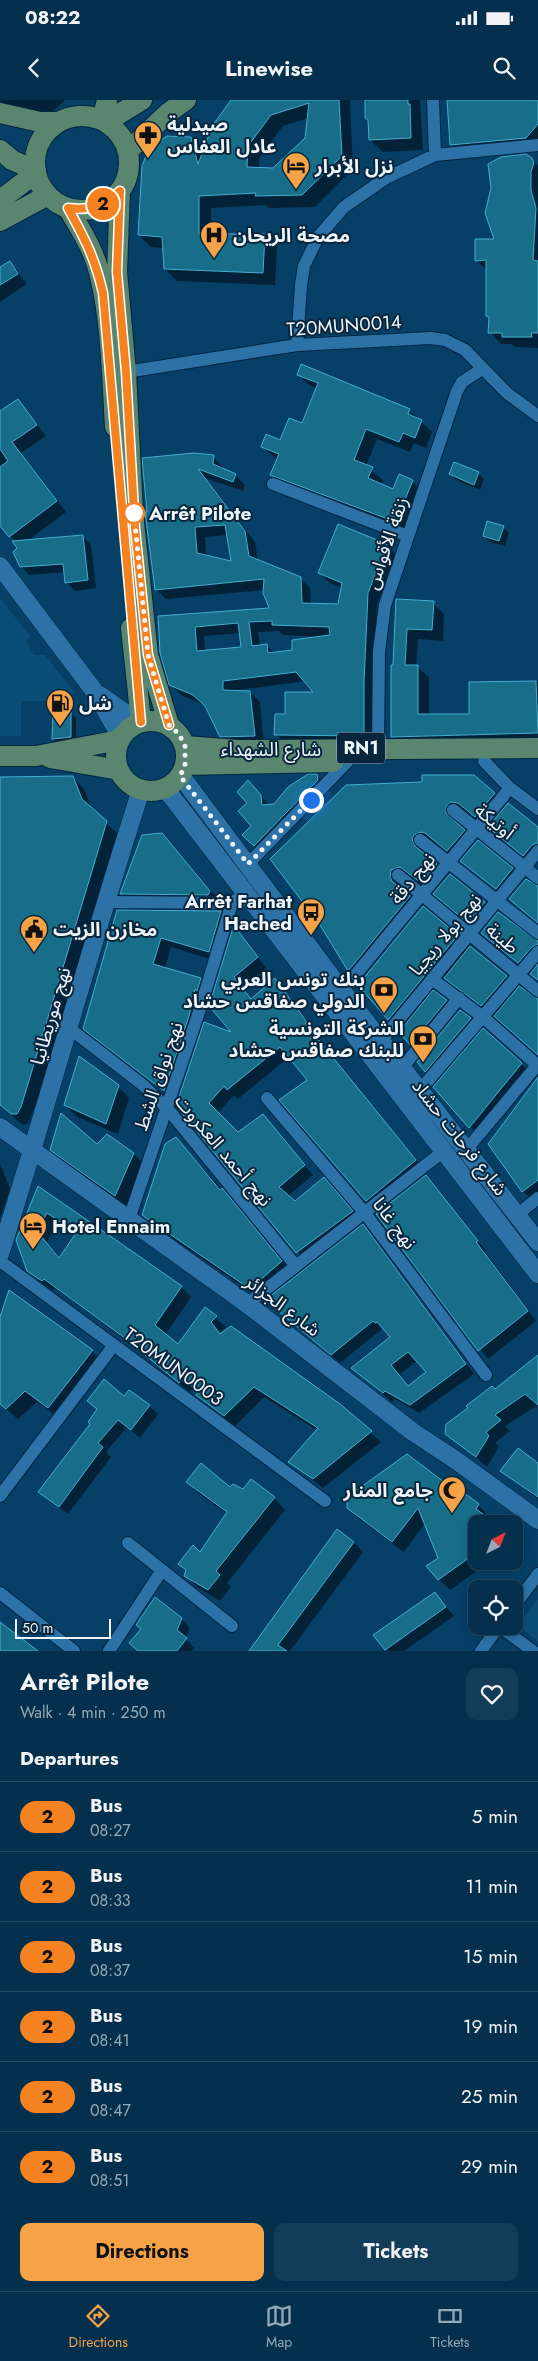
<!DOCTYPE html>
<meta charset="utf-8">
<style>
:root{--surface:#04304d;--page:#123c57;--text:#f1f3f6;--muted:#97a9b6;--line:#254b65;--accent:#f6a247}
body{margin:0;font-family:Jost,"Noto Sans Arabic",sans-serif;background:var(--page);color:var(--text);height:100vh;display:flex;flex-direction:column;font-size:19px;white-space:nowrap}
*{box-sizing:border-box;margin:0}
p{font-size:16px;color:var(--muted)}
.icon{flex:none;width:28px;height:28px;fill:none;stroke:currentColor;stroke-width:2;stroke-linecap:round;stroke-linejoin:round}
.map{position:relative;height:1551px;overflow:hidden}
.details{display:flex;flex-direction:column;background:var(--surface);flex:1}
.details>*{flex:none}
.badge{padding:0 10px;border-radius:16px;font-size:18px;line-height:32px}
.needle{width:32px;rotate:42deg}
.buttons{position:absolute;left:468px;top:1415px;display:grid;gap:10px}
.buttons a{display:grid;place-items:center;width:55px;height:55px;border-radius:10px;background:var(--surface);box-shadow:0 2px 8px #0003,0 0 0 1px var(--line);font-size:25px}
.scale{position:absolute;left:15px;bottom:12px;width:96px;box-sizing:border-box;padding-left:5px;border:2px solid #eef5fb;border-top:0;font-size:14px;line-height:18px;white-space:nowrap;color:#eef5fb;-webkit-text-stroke:4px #09263c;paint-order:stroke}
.you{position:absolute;width:25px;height:25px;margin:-12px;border:4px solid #fff;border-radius:50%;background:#1a73e8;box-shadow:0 0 0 8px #1a73e833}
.map>.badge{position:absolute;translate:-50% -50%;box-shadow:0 0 0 2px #fff}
h2{padding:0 20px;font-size:19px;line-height:45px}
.round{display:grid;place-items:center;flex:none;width:52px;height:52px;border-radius:10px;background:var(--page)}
.summary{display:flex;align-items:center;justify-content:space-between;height:85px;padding:0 20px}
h1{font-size:24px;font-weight:700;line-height:38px}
.button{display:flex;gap:10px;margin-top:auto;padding:10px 20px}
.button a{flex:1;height:58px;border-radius:10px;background:var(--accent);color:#111;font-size:20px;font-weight:700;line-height:58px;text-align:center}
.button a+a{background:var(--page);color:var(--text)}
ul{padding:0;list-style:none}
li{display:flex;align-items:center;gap:15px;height:70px;padding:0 20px;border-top:1px solid var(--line)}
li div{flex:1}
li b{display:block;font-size:19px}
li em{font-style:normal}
li .badge{min-width:55px;font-weight:700;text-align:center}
.status{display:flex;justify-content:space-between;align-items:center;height:35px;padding:0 25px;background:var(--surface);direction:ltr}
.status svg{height:14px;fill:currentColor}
header{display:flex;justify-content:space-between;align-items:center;height:65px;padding:0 20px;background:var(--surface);font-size:22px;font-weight:700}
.tab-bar{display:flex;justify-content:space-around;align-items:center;height:70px;border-top:1px solid var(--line);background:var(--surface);font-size:14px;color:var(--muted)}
.tab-bar a{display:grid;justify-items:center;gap:2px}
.tab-bar .selected{color:var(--accent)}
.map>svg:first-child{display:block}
</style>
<div class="status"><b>08:22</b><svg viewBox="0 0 49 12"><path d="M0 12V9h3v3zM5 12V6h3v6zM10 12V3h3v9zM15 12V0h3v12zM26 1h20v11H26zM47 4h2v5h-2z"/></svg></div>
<header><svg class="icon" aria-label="back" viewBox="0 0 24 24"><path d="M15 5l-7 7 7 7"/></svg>Linewise<svg class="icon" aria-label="search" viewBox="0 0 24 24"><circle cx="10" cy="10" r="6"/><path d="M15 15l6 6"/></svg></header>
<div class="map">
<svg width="538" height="1551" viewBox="0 0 538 1551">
<rect width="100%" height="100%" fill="#064067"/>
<path fill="#0c4d77" d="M0,498l30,38 -3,6 7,13h11l29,37 -13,9h-40v35h-21z
M538,1499v42l-20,-15z"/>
<path fill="#0007" fill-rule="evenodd" d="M0,0h65l-17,16 -4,-5 -4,4 -4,-5 -4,3 -6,-6 -4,4 -4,-5 -4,4 -14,-6z
M233,0h117l3,69 -38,38 -46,1 -3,-3 -55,3v27h53l13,12 -2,38 -98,-4 -12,-12 -1,-21 -13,-1 -12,-12 51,-97 14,14zM309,18l-3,20 -33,32 -14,-1v-11l24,-32z
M367,0h53l3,50 -40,2 -13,-12z
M448,0h90v48l-76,8 -11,-12z
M531,59l7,6v183l-23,-1 -4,-3h-10l-11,-12v-13l-3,-3 1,-45 -12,-11 20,-20z
M10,163l17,21 -27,18v-33z
M298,274l111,36 23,22 -6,16 -12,-5 -4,9 -33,-13 -11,27 17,14 -2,5 13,5 18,-9 11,11 -16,40 -124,-46 -11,-11 6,-15 -16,-13 19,-5 22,-17 15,-36 -9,-4z
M18,300l28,36 -25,17 45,59 -39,29 55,-5 9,9 5,43 -21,3 -9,-9 -1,-10 -36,3 -8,-9 -2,-18 -3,-6 -16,-18v-111z
M213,357l10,10v3l12,5 10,10 -2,6 -38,-13 50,64 3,19 42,17 10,10 1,17 28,1 3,-18 -12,-5 -10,-10 67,-28 10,10 -20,49 -4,89 1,53 -88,-2 -10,-10 10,-18 30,-23 -10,-12 -68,9 12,2 10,10 4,44h-32l-11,-10 -17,-31 -23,-10 -11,-11 -10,-67 111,-8 -6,-19 -99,9 -10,-10 -12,-130zM228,435l5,27 -27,-5 -1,-20zM279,531l4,4 40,2 -30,14 -18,3 -9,-9 -6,1 -2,-14zM241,533l2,15 -38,4 -1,-16z
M455,363l24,11 5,5 -4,11 -24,-10 -6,-6z
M503,427l6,6 -4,13 -15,-4 -6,-6z
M397,500l36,3 11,11 -1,27 -25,-2 -2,27 13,11v38h42l-1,-32 68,-1v62l-135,4 -11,-11z
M70,613l6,5v24l-17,2 -6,-5z
M317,676l9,8 -62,70 -12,-11v-17l-3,-23 8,-12 12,14h5z
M73,677l11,12 8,21 26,24 -79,262 -11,28 -5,1 -23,-19v-328z
M474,677l31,28 -19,22 -16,-13 -8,-2 -5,3 -1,9 19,17 -17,20 -21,-17 -5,-2 -8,3 -2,6 2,4 23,20 -15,18 -21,-16 -9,4 -2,8 20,18 -61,73 -10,-10 -28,-46 102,-141z
M490,727l48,3v31l-4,4z
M161,734l12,12 48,57 -89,2 -11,-11z
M478,742l43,36 -16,19 -43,-36z
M450,775l43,36 -16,19 -34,-28z
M538,787v36l-28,-24z
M118,811l103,1 10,10 -12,40 -48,-15 -6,21 35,11 10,10 -36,111 -90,-72z
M235,828l31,40 -23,19 9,12 23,-19 9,9 32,43 -2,2 111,137 -49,39 -95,-110 27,-20 -18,-24 -52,43 -4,-4 -16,18 20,20 25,-18 50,60 -25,21 7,6 38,-14 28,34 -55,39 -129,-155 58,-72 -24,-29z
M482,833l56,8v20l-10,11z
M457,836l62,53 19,11v53l-43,-38 -2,1 -36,-27 -13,-13 -12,15 22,19 -34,42 -61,-67z
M470,919l8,8 -44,52 -8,-8z
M521,964l12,11 -52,64 -46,-52z
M538,979v118l-5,4 -10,-10 -33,-47z
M118,986l11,12 -11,36 -41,-17 -12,-12z
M97,1045l37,9 11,11 -19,41 -63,-45 -12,-12z
M186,1050l47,51 59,72 -31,26 -107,-73 -11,-11z
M0,1063l10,26 -10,30z
M426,1077l60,74 -1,1 51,69 -48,38 -110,-145z
M38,1088l143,99 10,10 -26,38 13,10 27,-36 21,18 -10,9 123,69 42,37 -58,46 -33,-26 28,-31 -54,-34 -29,29 -27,-21 -10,-10 1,-2 -7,-4 -2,3 -57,-46 -78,-58 -2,2 -14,-9 -11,-11zM57,1122l19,13 -16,23 -13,-16z
M363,1126l9,9 102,139 -55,39 -24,-14 -3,3 -39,-34 39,-31 -6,-6 -4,-2 -42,34 -64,-54zM417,1261l10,11 -18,15 -10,-12z
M0,1220l92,31 11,12 -43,56 -23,-17 -19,17 -18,-15z
M538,1257v48l-33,21 5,5 -15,12 4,4 -12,20 -40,-34 23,-25z
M125,1298l24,8 9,8 -18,24 -13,-11 -21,25 5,5 -43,57 -29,-22z
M538,1364v35l-37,-29z
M187,1382l56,9 31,7 11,12 -58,73 4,4 -11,14 -23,-14 -11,-11 1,-4 -7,-8 20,-10 27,-40 -29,-21z
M447,1383l31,22 11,11 -2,3 4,5h-15v37h15l-41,29 -11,-11 1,-20 -15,-36 -21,29 -45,-33 -11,-12z
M354,1442l9,10 -73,99h-39z
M435,1494l19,22 -50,35h-16l-2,-2z
M181,1519l9,9 -5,11 10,9 -3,3h-53z"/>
<path fill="#186e89" stroke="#45add1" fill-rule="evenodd" d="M231,0h108l3,56 -40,39 -47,1 1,-3 -57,3v38h66l-2,39 -99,-4 -2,-32 -24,-2 4,-69 7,-18 18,-12 24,1 7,27 15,-39zM309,3l-4,35 -32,30 -26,-1 1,-21 23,-31z
M365,0h43v4h2l1,34 -42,2 -1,-20 -3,-2z
M447,0h91v24l-12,14 -76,7z
M526,54l6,4 2,5 -3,9v18l5,18 -3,52 5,1v72h-7l1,4h-30v-4h-14l1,-16 -3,-1v-56l-11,1v-22h19l-9,-26 6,-25 -3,-24 13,-7z
M10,161l8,13 -18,11v-18z
M301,264l109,45 -2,5 14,6 -7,18 -12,-5 -4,9 -33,-13 -12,31 19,7 -5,11 25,11 6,-15 14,6 -17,42 -126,-47 9,-21 -18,-7 5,-13 14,6 9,-22 13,5 16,-40 -21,-8z
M18,299l19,26 -25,17 45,59 -48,36 -9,-11v-59l8,-6 -8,-12v-38z
M194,353l20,2 -1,9 23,10 -3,8 -35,-13 47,62 4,25 52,21 1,26 36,1 4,-21 -24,-10 20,-49 49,20 -19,49 -4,89v54l-90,-1 1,-21h10v-22h28l-17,-20 -73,9v9l27,1 5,45 -35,1 -15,-31 -12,-11 -24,-10 -9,-32 -2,-37 111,-8 -6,-15 1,-14 -109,11 -10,-78h2l-5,-54zM225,425l6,36 -34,-8 -2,-26zM272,521v4l57,2 1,8 -38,5v10l-24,3 -1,-9 -15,2 -3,-24zM238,523l3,24 -44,4 -2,-24z
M454,362l25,10 -5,13 -25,-11z
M487,421l17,5 -5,15 -16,-5z
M83,435l5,45 -23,3 -2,-19 -43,3 -7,-15 4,-4 -5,-7z
M396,499l38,2 -2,29 -25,-1 -2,36h13v49h51v-32l67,-1 2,52 -147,4v-72h2z
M53,612h18v25l-19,2z
M308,674h9l1,6 -64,66 -12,-11 9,-9 -13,-15 9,-8 -10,-11 11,-12 13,15 1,10 12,-1 14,-17z
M422,675h52l21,18 -20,24 -17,-14 -7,-1 -4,3 -1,8 19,17 -18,21 -22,-18 -4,-1 -7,3 -2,4 3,7 22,18 -16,19 -21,-16 -9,3 -1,7 2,4 18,15 -62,75 -28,-46 -50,-66 76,-74 76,-3z
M73,676l9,23 25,22 -86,286 -4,7h-6l-11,-9v-328z
M508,703l30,24v16l-6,2 -9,11 -35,-29z
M162,733l48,58 -2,4 -88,-1 22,-59z
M478,740l35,28 -17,21 -36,-28z
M450,774l35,28 -17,21 -35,-29z
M526,779l12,7v37l-29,-24z
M423,806l35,29 -70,85 -30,-35z
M117,810l104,1 -12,41 -48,-14 -8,26 48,14 -4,13 -2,-2 -6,27 -25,75 -81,-62z
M498,812l40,29v3l-6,3 -14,16 -37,-30z
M235,827l23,30 -24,20 17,22 24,-21 32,44 -2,1 111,137 -50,41 -87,-101 28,-20 -27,-33 -53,43 -3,-4 -15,17 29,29 25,-18 42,51 -26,22 16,14 29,-24 29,34 -57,42 -120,-147 28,-84 27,10 -22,-26 24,-78z
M470,846l37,30 -26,30 -37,-28z
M538,864v16l-8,-6z
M519,886l19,13v56l-44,-39z
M433,890l14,10 -37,45 -11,-13z
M460,910l11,8 -46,54 -8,-10z
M483,928l39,35 -53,65 -36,-41z
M79,956l40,29 -13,39 -42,-19z
M538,977v103l-16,12 -34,-48z
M61,1013l36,31 10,-10 27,19 -19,43 -65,-46z
M176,1037l44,53 2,-2 60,73 -32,28 -108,-74 23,-71z
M426,1075l52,66 -2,1 52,69 -50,40 -102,-137z
M38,1086l144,100 -27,39 23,19 27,-37 12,9 -6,6 9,12 11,-8 109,78 32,27 -59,48 -25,-17 30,-34 -64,-41 -30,29 -28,-21 3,-4 -17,-11 -3,3 -57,-47 -78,-57 -2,2 -15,-10 -11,-31zM47,1113l29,20 -17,25 -22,-27z
M363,1124l103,140 -56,41 -25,-14 -2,2 -32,-25 39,-31 -13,-15 -2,1 -2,-2 -42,34 -66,-55zM408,1252l18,20 -18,14 -17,-21z
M9,1190l84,60 -45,58 -23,-17 -19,18 -6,-5v-87z
M538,1255v50l-13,-11 -30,21 6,5 -15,12 3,4 -13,21 -31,-23 1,-10 22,-16 -2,-2 26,-20 3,3z
M104,1279l20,17 5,-6 21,15 -19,25 -13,-10 -20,23 5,4 -44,60 -21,-15 52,-68 -2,-2 9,-13 -10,-8z
M518,1348l20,15v34l-38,-26z
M407,1354l37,28h4l23,16 8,6 -3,5 11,8 -11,6v30l-38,27 -12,-14 12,-8 -20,-50 -26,34 -45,-34v-11z
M201,1363l29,24 3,-3 10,5 8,-10 24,18 -59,74 4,4 -12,15 -24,-14 2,-6 -8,-6 15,-19 7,7 27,-40 -41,-30z
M337,1429l17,13 -76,103 9,6h-38z
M435,1492l11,15 -61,43 -12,-15z
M155,1497l27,21 -5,12 10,8 -10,13h-39l-9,-8 12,-14 -5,-4z
M0,1522l38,29h-38z"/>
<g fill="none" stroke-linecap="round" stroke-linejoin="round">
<g stroke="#002641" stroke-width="14">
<path id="street" d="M433,0l2,55
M297,245l4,-60 3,-19 14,-29 26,-30 42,-29 49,-23 103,-10
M126,272l171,-27 134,-7 14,2 20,10 42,43 31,23
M273,384l135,52
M378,648l1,-97 6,-46 72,-214 5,-9 20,-13
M484,661l26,27 28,21
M453,710l85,68
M420,740l118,93
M248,764l100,-103
M398,775l140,116
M104,802l128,1
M432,879l51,38 54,48
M342,891l168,-203
M69,928l74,57 24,23 129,158
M381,941l157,-190
M402,968l57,-70
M420,990l118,-138
M267,998l97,114 122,163
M467,1049l71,-85
M517,1115l21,-17
M129,1119l71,-210 32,-106 14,-10
M0,1161l325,240
M247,1204l198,-154
M0,1396l114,-151
M128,1443l104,83
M0,1493l74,58
M514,1506l24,-32
M499,1526l34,25
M109,1551l53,-81
M481,1551l18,-25"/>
</g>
<g stroke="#002641" stroke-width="19">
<path id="secondary" d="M0,466l95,126 26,45
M100,595l24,17 12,12
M181,676l161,215 196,251
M165,688l373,486
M0,1027l247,177 166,128 44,29 81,59
M0,1154c49,-154 91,-310 141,-464"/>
</g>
<g stroke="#002641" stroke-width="22">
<path id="primary" d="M0,13l40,9h18
M35 63a47 47 0 1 1 94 0a47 47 0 1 1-94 0Z
M102,20l5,-20
M106,22l36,-22
M0,50l12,10 24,11
M128,51l40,-38 18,-13
M120,91l-3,81 9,100 7,141 15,142 21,70
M0,100l36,-27
M68,108c10,18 22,35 28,54 15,47 16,116 19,165
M0,121l48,-26
M131,528l10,94
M116 656a35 35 0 1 1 70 0a35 35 0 1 1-70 0Z
M185,646l53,4 300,-2
M0,656h36l83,-16
M50,658l69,12
M185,665l148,-3"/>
</g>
<use href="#street" stroke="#2d72a7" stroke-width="12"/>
<use href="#secondary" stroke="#2d72a7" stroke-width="18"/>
<use href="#primary" stroke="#5a856e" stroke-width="20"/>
</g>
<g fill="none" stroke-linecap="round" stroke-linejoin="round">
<g stroke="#fff" stroke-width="11">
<path id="line" d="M141,622l-38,-429c-8,-35 -18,-54 -35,-85 22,3 36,-2 52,-17l-3,81 9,100 9,156 13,127 21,70"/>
</g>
<use href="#line" stroke="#f58220" stroke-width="8"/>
<path stroke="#eef5fb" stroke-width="5" stroke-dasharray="0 9" d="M134,413l14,142 21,70 10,9 6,12v20l-5,10 68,88 63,-64"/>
</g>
<defs>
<g id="pharmacy-pin" transform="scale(1.4375)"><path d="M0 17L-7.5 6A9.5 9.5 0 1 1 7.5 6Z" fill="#f6a247" stroke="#09263c"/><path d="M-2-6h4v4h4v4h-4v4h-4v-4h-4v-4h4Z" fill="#111"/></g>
<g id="hotel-pin" transform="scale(1.4375)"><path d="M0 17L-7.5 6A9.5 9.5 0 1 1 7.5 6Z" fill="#f6a247" stroke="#09263c"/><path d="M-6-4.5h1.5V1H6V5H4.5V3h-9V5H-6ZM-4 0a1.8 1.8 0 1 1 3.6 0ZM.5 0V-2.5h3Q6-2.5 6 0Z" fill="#111"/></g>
<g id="hospital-pin" transform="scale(1.4375)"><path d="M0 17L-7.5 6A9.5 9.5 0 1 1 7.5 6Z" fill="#f6a247" stroke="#09263c"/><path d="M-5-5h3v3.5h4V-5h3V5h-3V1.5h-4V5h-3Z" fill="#111"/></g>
<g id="fuel-pin" transform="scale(1.4375)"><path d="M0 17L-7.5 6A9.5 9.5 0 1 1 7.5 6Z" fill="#f6a247" stroke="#09263c"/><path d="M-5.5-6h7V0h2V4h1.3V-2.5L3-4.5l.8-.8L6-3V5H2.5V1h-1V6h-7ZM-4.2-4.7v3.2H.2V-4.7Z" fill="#111"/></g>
<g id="bus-pin" transform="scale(1.4375)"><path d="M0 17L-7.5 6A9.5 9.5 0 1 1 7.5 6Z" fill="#f6a247" stroke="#09263c"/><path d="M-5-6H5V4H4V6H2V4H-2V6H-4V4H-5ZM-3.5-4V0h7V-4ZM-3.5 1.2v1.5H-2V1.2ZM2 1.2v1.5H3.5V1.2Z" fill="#111"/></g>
<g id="civic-pin" transform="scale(1.4375)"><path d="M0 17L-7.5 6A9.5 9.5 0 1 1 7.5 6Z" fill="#f6a247" stroke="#09263c"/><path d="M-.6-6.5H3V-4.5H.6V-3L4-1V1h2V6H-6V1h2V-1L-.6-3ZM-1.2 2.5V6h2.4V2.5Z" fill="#111"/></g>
<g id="bank-pin" transform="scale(1.4375)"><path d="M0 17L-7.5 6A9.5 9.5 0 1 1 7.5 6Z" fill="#f6a247" stroke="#09263c"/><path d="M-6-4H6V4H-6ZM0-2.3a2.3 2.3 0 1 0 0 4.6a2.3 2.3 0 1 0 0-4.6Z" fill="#111"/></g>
<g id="mosque-pin" transform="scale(1.4375)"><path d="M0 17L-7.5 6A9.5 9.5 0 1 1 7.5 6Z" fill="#f6a247" stroke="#09263c"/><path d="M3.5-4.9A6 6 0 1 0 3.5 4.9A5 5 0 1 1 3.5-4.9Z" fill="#111"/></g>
</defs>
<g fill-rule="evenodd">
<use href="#pharmacy-pin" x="148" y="35"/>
<use href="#hotel-pin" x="296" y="66"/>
<use href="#hospital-pin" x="214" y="135"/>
<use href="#fuel-pin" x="60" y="603"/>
<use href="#bus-pin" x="311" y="812"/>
<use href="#civic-pin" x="34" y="829"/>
<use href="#bank-pin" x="384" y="890"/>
<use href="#bank-pin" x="423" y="939"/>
<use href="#hotel-pin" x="33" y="1126"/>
<use href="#mosque-pin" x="452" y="1390"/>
</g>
<circle fill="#fff" stroke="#f58220" stroke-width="2.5" cx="134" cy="413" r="10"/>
<g text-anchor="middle" stroke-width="4" stroke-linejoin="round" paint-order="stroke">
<rect fill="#09263c" stroke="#a9b7c2" stroke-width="1" x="337" y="632.5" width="48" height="31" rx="4"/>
<g font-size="18" font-weight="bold" fill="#eef5fb">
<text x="361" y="654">RN1</text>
</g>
<g font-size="19" font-weight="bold" fill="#eef5fb" stroke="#09263c" text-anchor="start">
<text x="167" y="31">صيدلية<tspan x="167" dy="22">عادل العفاس</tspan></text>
<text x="315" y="73">نزل الأبرار</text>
<text x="233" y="142">مصحة الريحان</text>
<text x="79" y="610">شل</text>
<text x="292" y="808" text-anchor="end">Arrêt Farhat<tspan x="292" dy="22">Hached</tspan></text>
<text x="53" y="836">مخازن الزيت</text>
<text x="365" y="886" text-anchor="end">بنك تونس العربي<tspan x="365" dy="22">الدولي صفاقس حشاد</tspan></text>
<text x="404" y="935" text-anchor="end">الشركة التونسية<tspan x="404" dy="22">للبنك صفاقس حشاد</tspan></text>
<text x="52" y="1133">Hotel Ennaim</text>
<text x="433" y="1397" text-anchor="end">جامع المنار</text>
</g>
<g font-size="19" fill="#eef5fb" stroke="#09263c">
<text transform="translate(344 225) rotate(-4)" y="7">T20MUN0014</text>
<text transform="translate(386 443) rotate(-71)" y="7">زنقة الأقواس</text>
<text x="271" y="656">شارع الشهداء</text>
<text transform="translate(495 721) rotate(39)" y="7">أوتيكة</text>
<text transform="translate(412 778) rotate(-51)" y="7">نهج دقة</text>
<text transform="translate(445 834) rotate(-50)" y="7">نهج بولا ريجيا</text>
<text transform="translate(503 838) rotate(40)" y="7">طينة</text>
<text transform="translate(50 916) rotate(-74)" y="7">نهج موريطانيا</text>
<text transform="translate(158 976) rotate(-71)" y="7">نهج نواق الشط</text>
<text transform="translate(460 1037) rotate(52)" y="7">شارع فرحات حشاد</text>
<text transform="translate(224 1050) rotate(50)" y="7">نهج أحمد العكروت</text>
<text transform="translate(395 1123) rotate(53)" y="7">نهج غانا</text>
<text transform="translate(283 1205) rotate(37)" y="7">شارع الجزائر</text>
<text transform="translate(174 1266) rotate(36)" y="7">T20MUN0003</text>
</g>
<g font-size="19" font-weight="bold" fill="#eef5fb" stroke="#09263c" text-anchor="start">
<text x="149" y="420">Arrêt Pilote</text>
</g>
</g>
</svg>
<div class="buttons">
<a><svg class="needle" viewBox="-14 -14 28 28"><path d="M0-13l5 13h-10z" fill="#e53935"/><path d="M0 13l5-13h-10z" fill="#97a9b6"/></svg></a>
<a><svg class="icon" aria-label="locate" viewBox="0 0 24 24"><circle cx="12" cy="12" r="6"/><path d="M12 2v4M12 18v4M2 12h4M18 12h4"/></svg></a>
</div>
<div class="scale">50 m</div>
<div class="you" style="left:311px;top:700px"></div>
<b class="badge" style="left:103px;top:104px;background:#f58220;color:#111">2</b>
</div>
<section class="details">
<div class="summary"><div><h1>Arrêt Pilote</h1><p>Walk · 4 min · 250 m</p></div><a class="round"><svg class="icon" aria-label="heart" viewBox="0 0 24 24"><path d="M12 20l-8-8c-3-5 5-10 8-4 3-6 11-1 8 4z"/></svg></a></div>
<h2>Departures</h2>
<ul>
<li><span class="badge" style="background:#f58220;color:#111">2</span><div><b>Bus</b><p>08:27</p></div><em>5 min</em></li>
<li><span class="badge" style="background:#f58220;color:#111">2</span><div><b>Bus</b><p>08:33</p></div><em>11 min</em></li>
<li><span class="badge" style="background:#f58220;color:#111">2</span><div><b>Bus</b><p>08:37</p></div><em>15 min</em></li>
<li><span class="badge" style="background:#f58220;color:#111">2</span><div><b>Bus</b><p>08:41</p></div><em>19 min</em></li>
<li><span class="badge" style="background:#f58220;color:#111">2</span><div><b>Bus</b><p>08:47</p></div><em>25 min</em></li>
<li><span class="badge" style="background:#f58220;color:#111">2</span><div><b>Bus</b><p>08:51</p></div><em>29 min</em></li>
</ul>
<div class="button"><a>Directions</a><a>Tickets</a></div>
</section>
<nav class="tab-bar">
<a class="selected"><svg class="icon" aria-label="directions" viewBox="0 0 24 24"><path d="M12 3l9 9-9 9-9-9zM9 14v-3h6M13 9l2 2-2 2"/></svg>Directions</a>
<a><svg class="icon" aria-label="map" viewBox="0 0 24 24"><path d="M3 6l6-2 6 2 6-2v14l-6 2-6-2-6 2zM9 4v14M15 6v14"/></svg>Map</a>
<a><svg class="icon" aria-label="tickets" viewBox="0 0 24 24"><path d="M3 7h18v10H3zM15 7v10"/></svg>Tickets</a>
</nav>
